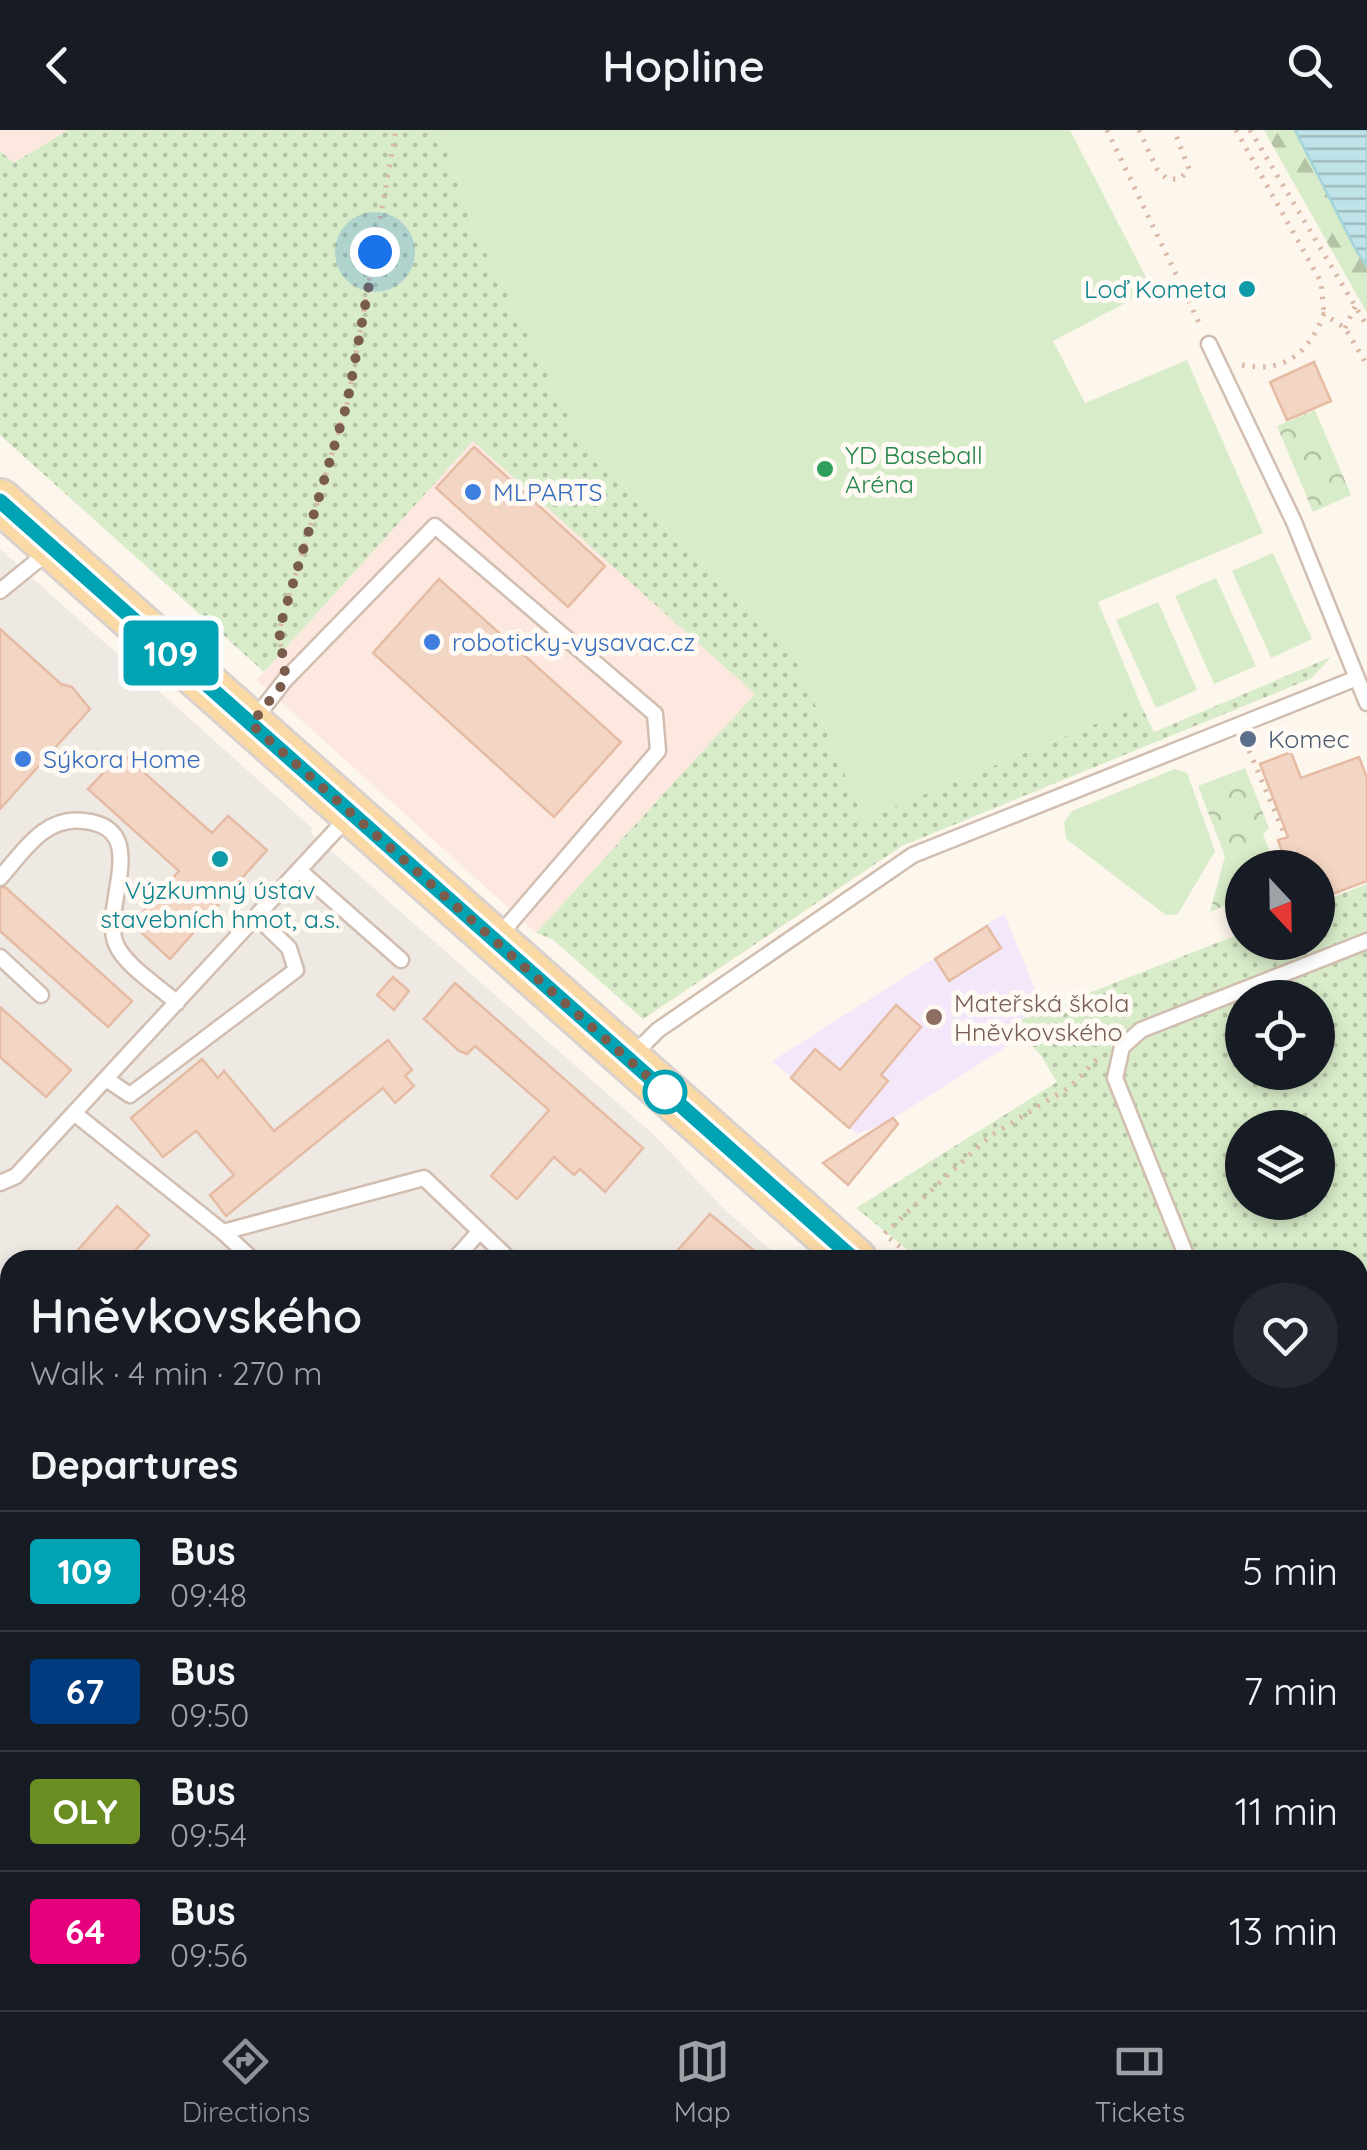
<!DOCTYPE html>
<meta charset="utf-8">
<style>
:root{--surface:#171b24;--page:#242831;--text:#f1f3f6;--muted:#9ea1a6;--line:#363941;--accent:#8c9099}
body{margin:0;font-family:Quicksand,sans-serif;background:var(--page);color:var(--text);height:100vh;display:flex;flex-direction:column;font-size:38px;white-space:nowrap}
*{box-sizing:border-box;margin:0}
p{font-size:32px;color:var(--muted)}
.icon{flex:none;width:55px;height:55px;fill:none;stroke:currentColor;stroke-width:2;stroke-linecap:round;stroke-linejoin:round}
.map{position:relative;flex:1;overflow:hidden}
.panel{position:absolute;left:0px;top:1120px;width:1368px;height:760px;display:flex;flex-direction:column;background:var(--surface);border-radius:30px 30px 0 0;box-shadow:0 5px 15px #0003}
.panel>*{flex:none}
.badge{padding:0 20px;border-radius:8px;font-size:35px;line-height:65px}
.needle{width:65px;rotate:158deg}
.buttons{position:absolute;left:1225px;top:720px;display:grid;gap:20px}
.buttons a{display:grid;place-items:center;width:110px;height:110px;border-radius:50%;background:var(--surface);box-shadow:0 5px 15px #0003;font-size:50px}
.you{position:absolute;width:50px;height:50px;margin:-25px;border:8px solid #fff;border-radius:50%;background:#1a73e8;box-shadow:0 0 0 15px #1a73e833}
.map>.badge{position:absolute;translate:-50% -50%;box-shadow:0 0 0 5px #fff}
h2{padding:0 30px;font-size:38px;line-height:90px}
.round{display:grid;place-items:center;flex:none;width:105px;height:105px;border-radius:52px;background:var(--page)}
.headline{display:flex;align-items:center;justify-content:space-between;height:170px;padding:0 30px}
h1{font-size:48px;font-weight:600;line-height:75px}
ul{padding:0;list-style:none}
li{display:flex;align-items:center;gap:30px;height:120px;padding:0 30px;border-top:2px solid var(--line)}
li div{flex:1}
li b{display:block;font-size:38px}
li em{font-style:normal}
li .badge{min-width:110px;font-weight:700;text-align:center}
header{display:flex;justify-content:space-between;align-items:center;height:130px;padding:0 30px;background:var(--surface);font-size:45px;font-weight:600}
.dock{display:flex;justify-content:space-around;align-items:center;height:140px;border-top:2px solid var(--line);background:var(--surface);font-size:28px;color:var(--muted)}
.dock a{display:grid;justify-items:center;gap:5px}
.dock .on{color:var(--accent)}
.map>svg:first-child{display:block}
</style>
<header><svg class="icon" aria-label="back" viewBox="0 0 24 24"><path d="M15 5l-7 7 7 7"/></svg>Hopline<svg class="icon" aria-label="search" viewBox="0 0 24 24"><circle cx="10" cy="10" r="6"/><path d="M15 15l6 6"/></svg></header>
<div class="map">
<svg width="1367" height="1880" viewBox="0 0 1367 1880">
<defs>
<pattern id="grass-dots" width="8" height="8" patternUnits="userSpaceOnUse" patternTransform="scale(2.5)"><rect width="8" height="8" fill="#d8ecc9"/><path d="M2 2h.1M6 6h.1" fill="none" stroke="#b4c2a5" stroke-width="1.8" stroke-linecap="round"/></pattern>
<pattern id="forest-firs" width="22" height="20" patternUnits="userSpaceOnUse" patternTransform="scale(2.5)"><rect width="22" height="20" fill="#d8ecc9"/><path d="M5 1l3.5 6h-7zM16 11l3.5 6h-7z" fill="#b4c2a5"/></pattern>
<pattern id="park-crowns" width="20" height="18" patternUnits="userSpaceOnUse" patternTransform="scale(2.5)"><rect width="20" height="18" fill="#d8ecc9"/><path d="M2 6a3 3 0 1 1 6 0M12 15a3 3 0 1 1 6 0" fill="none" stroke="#b4c2a5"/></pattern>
<pattern id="water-rules" width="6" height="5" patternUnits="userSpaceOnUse" patternTransform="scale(2.5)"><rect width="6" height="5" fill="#bfe3e8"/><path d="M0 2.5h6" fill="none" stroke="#a0bbbe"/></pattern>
</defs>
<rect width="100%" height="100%" fill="#fdf6ec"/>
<path fill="#f5e8da" d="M1367,1806v74h-290l-2,-10h283v-62z"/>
<path fill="#fde8e0" d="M0,0h68l-54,33 -14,-12z
M473,310l283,254 -220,239 -279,-253z
M1358,1620l9,8v178l-9,2z"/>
<path fill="#efe9e4" d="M0,419l312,279 -2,4 344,303 69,73 59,52h-772v71l-10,12z"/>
<path fill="#f3e8fa" d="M1004,784l40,96 -33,14 11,13 -136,86 -29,11 -85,-73z"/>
<path fill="url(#grass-dots)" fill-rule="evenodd" d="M68,0h374l30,94 107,213 58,64 155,149 72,169 277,-114 13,27 177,-75 -19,21 -410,168 -259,173 -91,-80 -16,-6 219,-239 -282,-253 -209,231 -264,-237v-284l14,12z
M1367,754v773l-9,-9v-388h-438l-64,-52 201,-126 -17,-28 -30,-30 232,-91v9h76v-39zM1242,868h76v74h-76zM1242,998h76v74h-76z"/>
<path fill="url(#forest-firs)" d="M1264,0h31l72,136v47z"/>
<path fill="url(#park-crowns)" d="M1315,280l36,85 -38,17 -36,-86z
M1245,638l24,60 -6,6 13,33 -34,1v30l-32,14 15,-56 -27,-70z"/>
<path fill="#d8ecc9" d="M442,0h628l82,159 -99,52 32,62 102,-43 76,173 -165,69 43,103 -277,114 -72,-169 -155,-149 -58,-64 -107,-213z
M1273,423l39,86 -41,19 -39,-87z
M1216,448l40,88 -42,18 -39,-88z
M1158,472l39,88 -41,18 -40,-88z
M1175,639l12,4 28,78 -37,63 -12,1 -100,-76 -2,-17 8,-11z"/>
<path fill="url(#water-rules)" stroke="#a5d3da" stroke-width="2.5" d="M1295,0h72v136l-10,-14z"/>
<path fill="#f3d5c3" stroke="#e6bba3" stroke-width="2.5" d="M1314,232l17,39 -44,19 -17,-38z
M474,317l131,119 -37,41 -132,-119z
M439,449l182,163 -67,75 -181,-164z
M0,499l61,55 11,3 18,22 -90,100z
M1291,622l10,26 58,-21 8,21v103l-45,17 -4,-30h-30l-10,-28 10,-3 -28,-73z
M122,623l90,80 16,-17 39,34 -97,109 -38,-35 47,-53 -91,-82z
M5,757l127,114 -24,26 -108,-96v-43z
M987,796l14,22 -52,33 -14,-22z
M393,847l16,14 -15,19 -17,-15z
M455,853l188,165 -38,44 -25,-23 -6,6 -20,-18 -37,42 -26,-23 58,-66 -74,-64 -8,8 -8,-3 -35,-32z
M896,875l25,22 -40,48 7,6 -39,47 -58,-50 24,-29 25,21z
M0,877l71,63 -25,27 -46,-40z
M388,910l24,30 -7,6 9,10 -19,17 -12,-15 -157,128 -16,-21 24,-20 -38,-44 -33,26 -32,-39 71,-59 16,19 6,-7 50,60z
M893,988l5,6 -50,61 -25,-22z
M117,1076l32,29 -22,25h-58z
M710,1084l55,46h-96z"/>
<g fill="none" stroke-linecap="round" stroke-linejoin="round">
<g stroke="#d1beb0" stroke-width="19">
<path id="lane" d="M1209,214l85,178 73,181
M0,461l48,-39
M254,590l31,-40 150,-154 220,188 3,37 -161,187
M348,687l-274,296 149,119 201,-54 86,82
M300,741l101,89
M0,748c24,-27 44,-62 84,-57 69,7 16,85 32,123 9,22 44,43 61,59
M0,827l41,38
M632,926l26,-26 255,-175 444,-177
M106,949l24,16 166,-125 -7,-22 -31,-30
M0,1053l16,-7 58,-63
M223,1102l30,28
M454,1130l25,-28
M1188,1130l-73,-182 7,-31 19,-17 226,-89
M1358,1262l9,-3
M0,1594l5,-8
M0,1604l10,14
M1358,1682l9,9
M1358,1707l9,-2
M1358,1823l9,-2
M274,1870l10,10
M570,1870l12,10
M1012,1870l11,10
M1088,1880l46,-10"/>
</g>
<g stroke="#dad1cd" stroke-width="48">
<path id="primary" d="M0,371l855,759
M1358,1572l9,8"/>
</g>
<path stroke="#d9b8a5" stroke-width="5" stroke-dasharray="2.5 8" stroke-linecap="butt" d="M1107,0l95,199
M1139,0l18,39 10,10h13l9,-10 -15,-39
M1236,0l85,152 3,32
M1250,0l117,196
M1345,198l11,-23
M1242,235c43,9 67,-13 82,-51l21,14 22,37
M282,527l-3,-27 68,-226 49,-274
M1245,611l41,97
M916,1130l-32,-26 105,-97 82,-51 29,-30
M1358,1521l9,10"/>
<use href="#lane" stroke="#fff" stroke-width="14"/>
<use href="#primary" stroke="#fbd9a5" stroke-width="42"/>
</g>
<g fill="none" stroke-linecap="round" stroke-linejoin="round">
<g stroke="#fff" stroke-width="22">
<path id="line" d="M0,371l855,759"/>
</g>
<use href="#line" stroke="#00a3b4" stroke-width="15"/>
<path stroke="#7a5c4d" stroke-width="10" stroke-dasharray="0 18" d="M375,122l-28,152 -68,226 7,50 -35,44 414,368"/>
</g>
<g fill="#0f9aa8" stroke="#fffaf3" stroke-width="4">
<circle cx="1247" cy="159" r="10"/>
<circle cx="220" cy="729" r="10"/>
</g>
<circle fill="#2e9e5b" stroke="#fffaf3" stroke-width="4" cx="825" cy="339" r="10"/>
<g fill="#3f7fe0" stroke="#fffaf3" stroke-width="4">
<circle cx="473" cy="362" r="10"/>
<circle cx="432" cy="512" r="10"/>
<circle cx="23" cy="629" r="10"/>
</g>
<circle fill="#5c6f8a" stroke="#fffaf3" stroke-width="4" cx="1248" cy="609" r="10"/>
<circle fill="#8d6e63" stroke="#fffaf3" stroke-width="4" cx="934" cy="887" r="10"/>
<circle fill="#fff" stroke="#00a3b4" stroke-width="5" cx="665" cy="962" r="20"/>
<g text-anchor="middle" stroke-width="10" stroke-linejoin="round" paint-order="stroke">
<g font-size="25" fill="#0d838f" stroke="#fffaf3" text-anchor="end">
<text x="1227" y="168">Loď Kometa</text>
<text x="220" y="769" text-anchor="middle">Výzkumný ústav<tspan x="220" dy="29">stavebních hmot, a.s.</tspan></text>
</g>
<g font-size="25" fill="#27864d" stroke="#fffaf3" text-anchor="start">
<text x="845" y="334">YD Baseball<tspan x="845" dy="29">Aréna</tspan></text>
</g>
<g font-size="25" fill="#366cbe" stroke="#fffaf3" text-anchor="start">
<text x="493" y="371">MLPARTS</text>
<text x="452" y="521">roboticky-vysavac.cz</text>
<text x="43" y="638">Sýkora Home</text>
</g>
<g font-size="25" fill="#4e5e75" stroke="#fffaf3" text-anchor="start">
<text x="1268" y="618">Komec</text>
</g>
<g font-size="25" fill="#785e54" stroke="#fffaf3" text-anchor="start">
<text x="954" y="882">Mateřská škola<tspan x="954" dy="29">Hněvkovského</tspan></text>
</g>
</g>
</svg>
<div class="buttons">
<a><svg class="needle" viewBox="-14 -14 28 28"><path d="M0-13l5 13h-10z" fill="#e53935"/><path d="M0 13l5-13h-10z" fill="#9ea1a6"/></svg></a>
<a><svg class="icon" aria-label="locate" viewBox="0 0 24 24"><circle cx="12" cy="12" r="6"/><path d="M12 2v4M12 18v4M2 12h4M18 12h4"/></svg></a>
<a><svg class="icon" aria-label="layers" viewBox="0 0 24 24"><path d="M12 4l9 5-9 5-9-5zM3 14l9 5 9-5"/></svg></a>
</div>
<div class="you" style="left:375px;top:122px"></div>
<b class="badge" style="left:171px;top:523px;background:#00a3b4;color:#fff">109</b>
<section class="panel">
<div class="headline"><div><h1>Hněvkovského</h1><p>Walk · 4 min · 270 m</p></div><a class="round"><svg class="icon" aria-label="heart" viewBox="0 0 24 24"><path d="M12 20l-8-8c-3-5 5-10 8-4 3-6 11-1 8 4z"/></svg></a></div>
<h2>Departures</h2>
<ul>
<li><span class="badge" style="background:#00a3b4;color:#fff">109</span><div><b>Bus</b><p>09:48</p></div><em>5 min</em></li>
<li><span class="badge" style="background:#003b80;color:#fff">67</span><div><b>Bus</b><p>09:50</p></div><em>7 min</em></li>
<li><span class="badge" style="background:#6b8e23;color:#fff">OLY</span><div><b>Bus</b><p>09:54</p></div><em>11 min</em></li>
<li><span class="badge" style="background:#e6007e;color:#fff">64</span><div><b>Bus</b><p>09:56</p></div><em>13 min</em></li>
</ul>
</section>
</div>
<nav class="dock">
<a class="on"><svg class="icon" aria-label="directions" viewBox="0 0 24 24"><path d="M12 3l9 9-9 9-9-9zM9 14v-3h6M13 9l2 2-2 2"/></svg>Directions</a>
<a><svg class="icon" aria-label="map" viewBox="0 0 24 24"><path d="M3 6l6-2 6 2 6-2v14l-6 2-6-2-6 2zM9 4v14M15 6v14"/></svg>Map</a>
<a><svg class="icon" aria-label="tickets" viewBox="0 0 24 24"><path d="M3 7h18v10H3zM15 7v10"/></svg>Tickets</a>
</nav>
